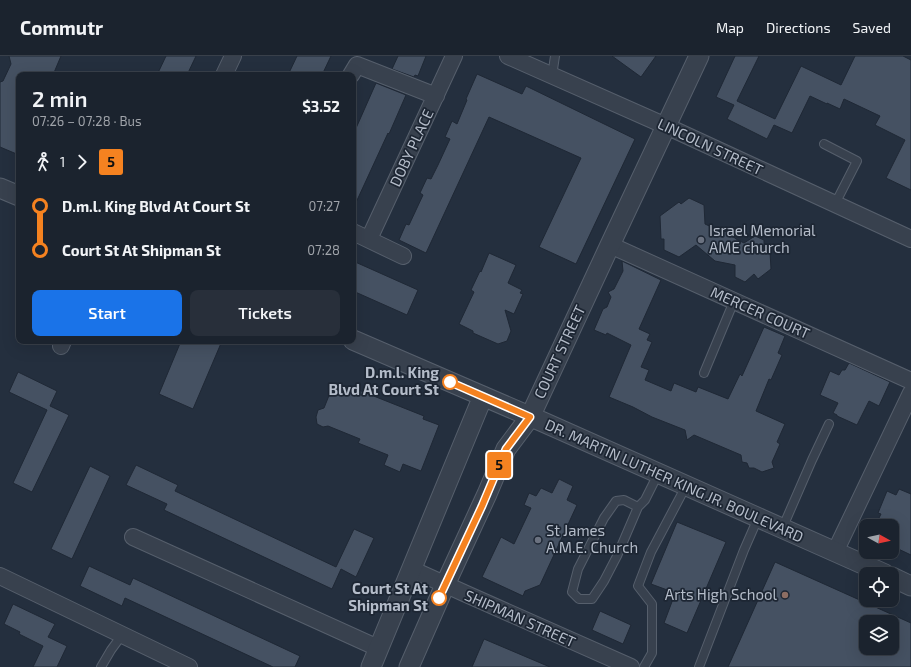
<!DOCTYPE html>
<meta charset="utf-8">
<style>
:root{--surface:#1b232e;--page:#282f3a;--text:#f1f3f6;--muted:#a0a4aa;--line:#39404a;--accent:#1a73e8}
body{margin:0;font-family:"Exo 2",sans-serif;background:var(--page);color:var(--text);height:100vh;display:flex;flex-direction:column;font-size:15px;white-space:nowrap}
*{box-sizing:border-box;margin:0}
p{font-size:13px;color:var(--muted)}
.icon{flex:none;width:22px;height:22px;fill:none;stroke:currentColor;stroke-width:2;stroke-linecap:round;stroke-linejoin:round}
.map{position:relative;flex:1;overflow:hidden}
.panel{position:absolute;left:16px;top:16px;width:340px;height:272px;display:flex;flex-direction:column;background:var(--surface);border-radius:8px;box-shadow:0 4px 16px #0002,0 0 0 1px var(--line)}
.panel>*{flex:none}
.badge{padding:0 8px;border-radius:3px;font-size:14px;line-height:26px}
.needle{width:26px;rotate:98deg}
.controls{position:absolute;left:859px;top:463px;display:grid;gap:8px}
.controls a{display:grid;place-items:center;width:40px;height:40px;border-radius:8px;background:var(--surface);box-shadow:0 4px 16px #0002,0 0 0 1px var(--line);font-size:20px}
.map>.badge{position:absolute;translate:-50% -50%;box-shadow:0 0 0 2px #fff}
.legs{display:flex;align-items:center;gap:6px;height:44px;padding:0 16px;font-size:13px}
.legs p{margin-inline-start:auto}
.head{display:flex;align-items:center;justify-content:space-between;height:68px;padding:0 16px}
h1{font-size:22px;font-weight:600;line-height:30px}
.action{display:flex;gap:8px;margin-top:auto;padding:8px 16px}
.action a{flex:1;height:46px;border-radius:8px;background:var(--accent);color:#fff;font-size:16px;font-weight:600;line-height:46px;text-align:center}
.action a+a{background:var(--page);color:var(--text)}
ul{padding:0 16px;list-style:none}
li{display:flex;align-items:center;gap:14px;height:44px;font-size:15px}
li i{display:grid;place-items:center;width:6px;height:100%;margin:0 5px;background:currentColor}
li i::after{content:'';width:10px;height:10px;margin:-5px;border:3px solid;border-radius:50%;background:var(--surface)}
li p{margin-inline-start:auto}
li:first-child i{background:linear-gradient(#0000 50%,currentColor 0)}
li:last-child i{background:linear-gradient(currentColor 50%,#0000 0)}
header{display:flex;align-items:center;gap:24px;box-sizing:border-box;height:56px;padding:0 20px;background:var(--surface);border-bottom:1px solid var(--line)}
header strong{font-size:19px}
nav{display:flex;gap:22px;margin-inline-start:auto;font-size:14px}
.map>svg:first-child{display:block}
</style>
<header>
<strong>Commutr</strong>
<nav><a>Map</a><a>Directions</a><a>Saved</a></nav>
</header>
<div class="map">
<svg width="911" height="611" viewBox="0 0 911 611">
<rect width="100%" height="100%" fill="#242f3e"/>
<path fill="#455162" stroke="#1f2835" fill-rule="evenodd" d="M9,0h52l-8,19h-34v80l-19,-8v-65l3,-1 8,-17z
M166,0h30l-9,19h-30z
M297,0h34l-9,19h-34z
M398,0h28l-8,20 -3,-1 -1,2 -22,-8z
M612,0h44l-15,21z
M735,0h24l-22,45 38,18 26,-53 40,19 14,-29h48l8,4v130l-25,-12 19,-38 -30,-15 5,-9 -36,-17 -4,10 -13,-6v1l-17,-8 -18,37 -18,-8 -7,14 -40,-20 7,-14 -18,-8z
M477,18l45,20 4,-8 109,53 -59,125 -37,-17 42,-89 -92,-41 -63,136 -27,-13 7,-16 3,1 14,-30 -3,-2 7,-15 4,1 7,-14 12,-26 -5,-2 7,-16 5,3 10,-24 -1,-1z
M376,27l30,12 -17,39 -1,-1 -35,76v-74z
M689,142l15,7 1,19 13,6 10,2 8,7 8,4 11,-7 9,4v11l6,1 1,17 -13,10 -4,-5 -9,8 -10,-5v-12l-20,-4 -19,-16 -17,12 -15,-7v-11h-3l-1,-23 19,-14 2,2z
M489,197l27,12 -8,18 14,7 -2,3 3,1 -9,20 -9,-4 6,21 -4,10 -9,3 -25,-11v-2l-14,-7 15,-32 -3,-2 9,-19 1,1z
M353,205l65,29 -11,25 -54,-24z
M622,205l39,19 -22,49 11,5 -3,6 5,2 -11,25 8,3 -4,10 26,11 3,-8 22,9 2,-5 30,12 12,-25 2,2 22,-49 21,9 -7,17 4,2 -11,25 -2,-1 -13,32 29,13 -8,18 3,2 -8,18 2,6 -12,4 -8,-4h-5l-2,-5 -5,-1 -1,-7 -47,-20 -7,5 -2,-10 -33,-13 -19,-10 -24,-10 22,-52 -24,-12 -1,2 -12,-5 9,-21 4,-2 4,-10 -3,-5 6,-3 9,-18z
M181,285h41l-29,68 -34,-15z
M849,307l41,19 -11,24 -10,-5 -12,24 -20,-9v-1l-4,-2 5,-10 -18,-8 10,-24 9,4 3,-5h3z
M18,316l39,19 -7,15 19,9 -37,77 -19,-9 34,-73 -38,-18z
M334,327l11,5 1,-2 9,4 1,-1 68,27 -1,3 16,6 -18,46 -18,-7 -3,8 -16,-7 4,-10 -30,-12 2,-4 -32,-13 -5,1 -6,-3 -1,-7 2,-7 6,-2z
M136,409l42,20 -3,6 161,76 18,-38 20,9 -18,39 -15,-8 -9,20 -168,-79 3,-6 -41,-19z
M90,410l20,10 -38,83 -21,-10z
M559,423l14,7 -6,14 10,5 -37,80 -15,6 -2,5 -41,-19 19,-40 13,7 17,-36 -7,-3 5,-12 7,3 5,-8 11,5z
M899,433l12,5v61l-19,-9v-20h-17l6,-12 -3,-1 9,-22 9,4z
M677,466l49,20 -39,91 -23,-10 9,-24 -6,-2 3,-6 -19,-7z
M775,506l136,61v44h-183zM866,566h26v26h-26z
M89,510l41,19 3,-7 167,78 -5,11h-22l-148,-69 -3,8 -42,-20z
M13,548l42,20 -7,13 19,9 -10,21h-24l10,-21 -24,-12 1,-2 -16,-8z
M600,555l31,14 -8,19 -31,-14z
M484,583l66,28h-78z"/>
<g fill="none" stroke-linecap="round" stroke-linejoin="round">
<g stroke="#565f6c" stroke-width="10">
<path id="service" d="M552,20l3,-20
M824,88l33,17 -22,43
M704,317l30,-72
M638,451l-14,-7 -8,1 -12,17 -26,51 -6,23 7,7h13l12,-18 13,-25 21,-49 7,-7 13,-26
M782,473l30,-69 17,-36
M101,611l10,-17 11,-15
M644,611l8,-14v-49l-14,-18 13,-34 35,-66
M699,611l45,-117 14,-32"/>
</g>
<g stroke="#565f6c" stroke-width="18">
<path id="minor" d="M508,0l158,70 245,113
M224,19l9,-19
M351,19l6,-10 79,31
M353,176l50,24
M369,183l85,-183
M610,189l301,136
M61,290l2,-5
M133,481l245,111
M835,496l76,-159
M411,513l53,24 167,74
M0,520l189,91"/>
</g>
<g stroke="#565f6c" stroke-width="21">
<path id="tertiary" d="M0,132l19,8
M353,284l190,82 342,152
M892,521l19,9
M371,611l112,-271
M409,611l36,-82 42,-91 19,-45 24,-32 80,-172 89,-189"/>
</g>
<use href="#service" stroke="#38414e" stroke-width="8"/>
<use href="#minor" stroke="#38414e" stroke-width="16"/>
<use href="#tertiary" stroke="#38414e" stroke-width="19"/>
</g>
<g fill="none" stroke-linecap="round" stroke-linejoin="round">
<g stroke="#fff" stroke-width="9">
<path id="line-1" d="M439,542l43,-92 24,-57 24,-32 -80,-35"/>
</g>
<use href="#line-1" stroke="#f58220" stroke-width="6"/>
</g>
<g fill="#6b7280" stroke="#1d2633" stroke-width="1.5">
<circle cx="701" cy="184" r="4"/>
<circle cx="538" cy="484" r="4"/>
</g>
<g fill="#fff" stroke="#f58220" stroke-width="2">
<circle cx="450" cy="326" r="7"/>
<circle cx="439" cy="542" r="7"/>
</g>
<circle fill="#8d6e63" stroke="#1d2633" stroke-width="1.5" cx="785" cy="539" r="4"/>
<g text-anchor="middle" stroke-width="3.5" stroke-linejoin="round" paint-order="stroke">
<g font-size="15" fill="#b4bcc9" stroke="#1d2633">
<text transform="translate(710 91) rotate(25)" y="5">LINCOLN STREET</text>
<text transform="translate(412 92) rotate(-65)" y="5">DOBY PLACE</text>
<text transform="translate(760 257) rotate(24)" y="5">MERCER COURT</text>
<text transform="translate(560 296) rotate(-65)" y="5">COURT STREET</text>
<text transform="translate(674 425) rotate(24)" y="5">DR. MARTIN LUTHER KING JR. BOULEVARD</text>
<text transform="translate(520 563) rotate(24)" y="5">SHIPMAN STREET</text>
</g>
<g font-size="15" fill="#b4bcc9" stroke="#1d2633" text-anchor="start">
<text x="709" y="180">Israel Memorial<tspan x="709" dy="17">AME church</tspan></text>
<text x="546" y="480">St James<tspan x="546" dy="17">A.M.E. Church</tspan></text>
<text x="777" y="544" text-anchor="end">Arts High School</text>
</g>
<g font-size="15" font-weight="bold" fill="#b4bcc9" stroke="#1d2633" text-anchor="end">
<text x="439" y="322">D.m.l. King<tspan x="439" dy="17">Blvd At Court St</tspan></text>
<text x="428" y="538">Court St At<tspan x="428" dy="17">Shipman St</tspan></text>
</g>
</g>
</svg>
<div class="controls">
<a><svg class="needle" viewBox="-14 -14 28 28"><path d="M0-13l5 13h-10z" fill="#e53935"/><path d="M0 13l5-13h-10z" fill="#a0a4aa"/></svg></a>
<a><svg class="icon" aria-label="locate" viewBox="0 0 24 24"><circle cx="12" cy="12" r="6"/><path d="M12 2v4M12 18v4M2 12h4M18 12h4"/></svg></a>
<a><svg class="icon" aria-label="layers" viewBox="0 0 24 24"><path d="M12 4l9 5-9 5-9-5zM3 14l9 5 9-5"/></svg></a>
</div>
<b class="badge" style="left:499px;top:409px;background:#f58220;color:#111">5</b>
<section class="panel">
<div class="head"><div><h1>2 min</h1><p>07:26 – 07:28 · Bus</p></div><b>$3.52</b></div>
<div class="legs"><svg class="icon" aria-label="walk" viewBox="0 0 24 24"><circle cx="13" cy="4" r="2"/><path d="M13 8l-2 6 4 7M11 14l-3 7M7 12l3-4h3l4 4"/></svg>1<svg class="icon" aria-label="forward" viewBox="0 0 24 24"><path d="M9 5l7 7-7 7"/></svg><b class="badge" style="background:#f58220;color:#111">5</b></div>
<ul>
<li><i style="color:#f58220"></i><b>D.m.l. King Blvd At Court St</b><p>07:27</p></li>
<li><i style="color:#f58220"></i><b>Court St At Shipman St</b><p>07:28</p></li>
</ul>
<div class="action"><a>Start</a><a>Tickets</a></div>
</section>
</div>
